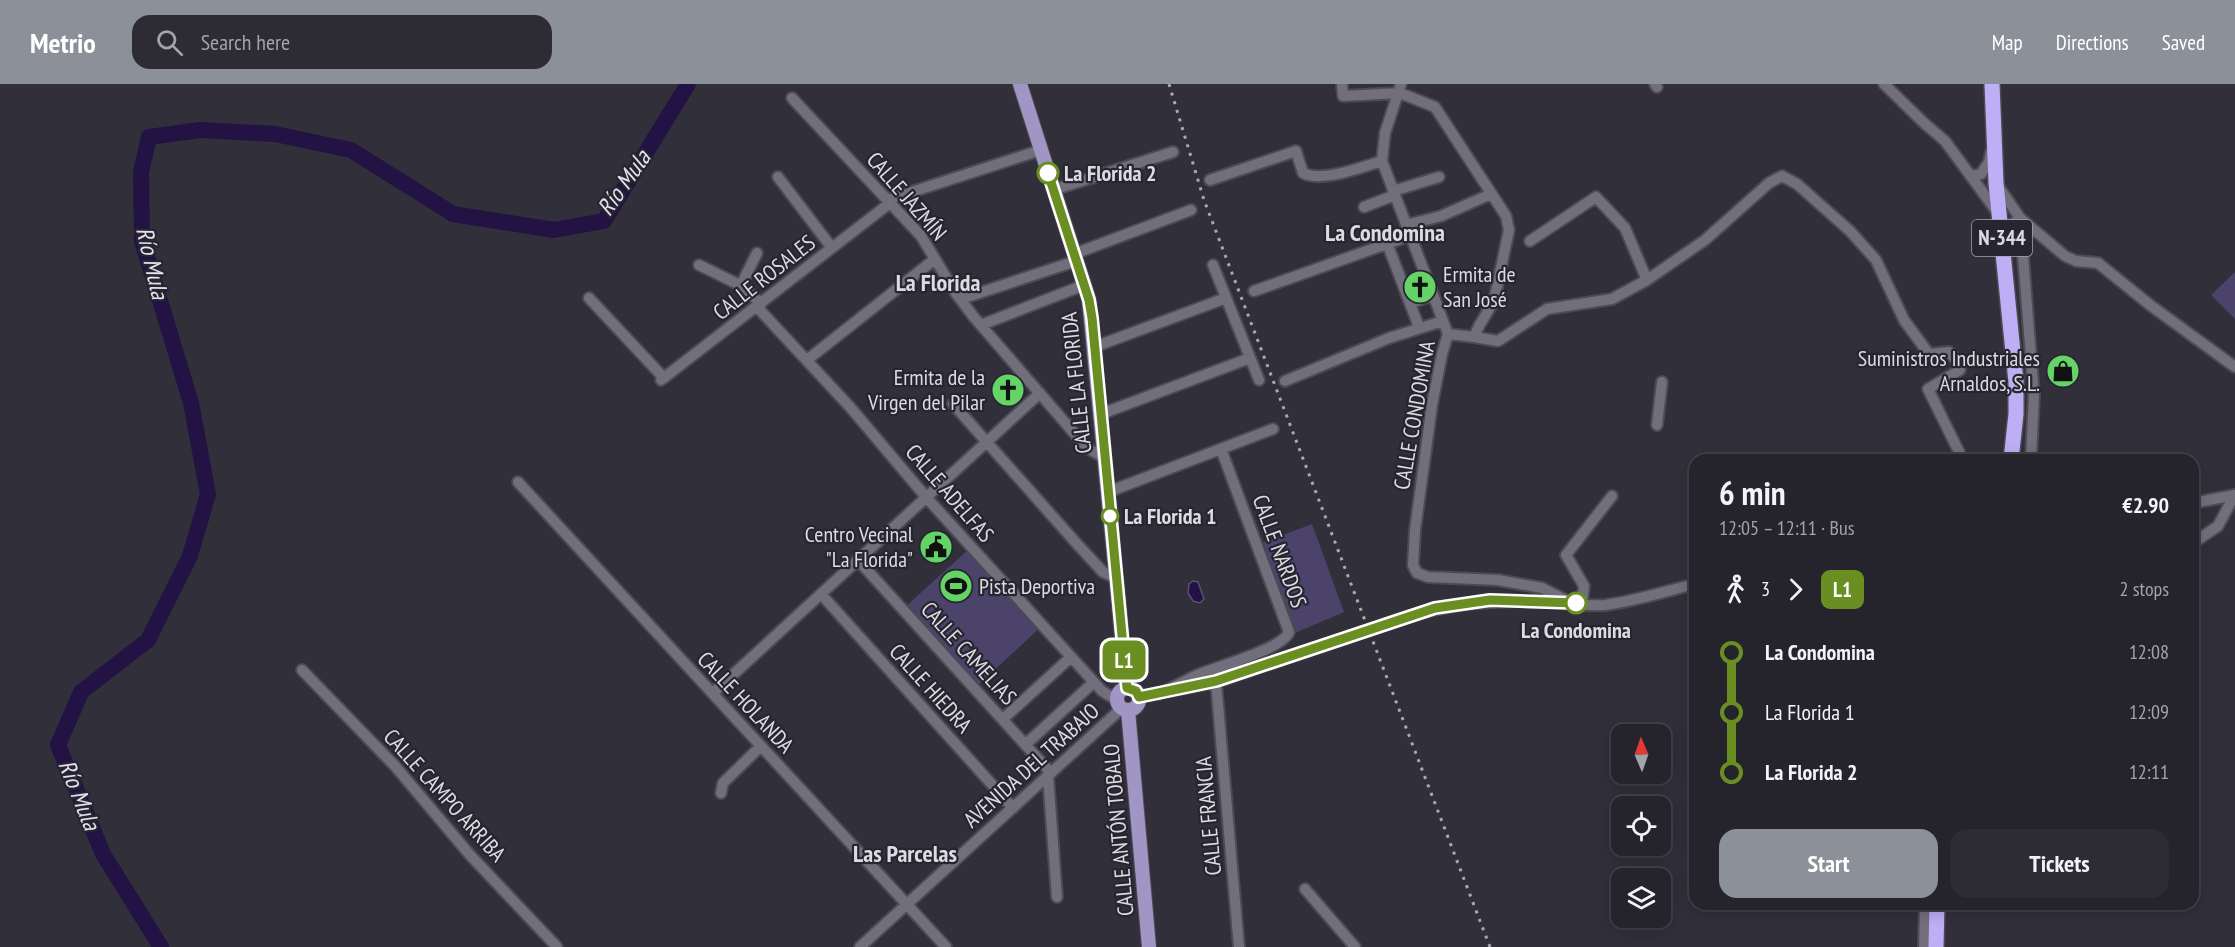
<!DOCTYPE html>
<meta charset="utf-8">
<style>
:root{--surface:#25232c;--page:#2d2b34;--text:#f1f3f6;--muted:#a3a4a9;--line:#424048;--accent:#8c9099}
body{margin:0;font-family:"PT Sans Narrow",sans-serif;background:var(--page);color:var(--text);height:100vh;display:flex;flex-direction:column;font-size:22px;white-space:nowrap}
*{box-sizing:border-box;margin:0}
p{font-size:20px;color:var(--muted)}
.icon{flex:none;width:33px;height:33px;fill:none;stroke:currentColor;stroke-width:2;stroke-linecap:round;stroke-linejoin:round}
.map{position:relative;flex:1;overflow:hidden}
.details{position:absolute;left:1689px;top:370px;width:510px;height:456px;display:flex;flex-direction:column;background:var(--surface);border-radius:18px;box-shadow:0 3px 15px #0003,0 0 0 2px var(--line)}
.details>*{flex:none}
.badge{padding:0 12px;border-radius:9px;font-size:21px;line-height:39px}
.needle{width:39px;rotate:358deg}
.buttons{position:absolute;left:1611px;top:640px;display:grid;gap:12px}
.buttons a{display:grid;place-items:center;width:60px;height:60px;border-radius:12px;background:var(--surface);box-shadow:0 3px 15px #0003,0 0 0 2px var(--line);font-size:30px}
.map>.badge{position:absolute;translate:-50% -50%;box-shadow:0 0 0 3px #fff}
.legs{display:flex;align-items:center;gap:9px;height:66px;padding:0 30px;font-size:20px}
.legs p{margin-inline-start:auto}
.headline{display:flex;align-items:center;justify-content:space-between;height:102px;padding:0 30px}
h1{font-size:33px;font-weight:700;line-height:45px}
.action{display:flex;gap:12px;margin-top:auto;padding:12px 30px}
.action a{flex:1;height:69px;border-radius:18px;background:var(--accent);color:#fff;font-size:24px;font-weight:700;line-height:69px;text-align:center}
.action a+a{background:var(--page);color:var(--text)}
ul{padding:0 30px;list-style:none}
li{display:flex;align-items:center;gap:21px;height:60px;font-size:22px}
li i{display:grid;place-items:center;width:9px;height:100%;margin:0 8px;background:currentColor}
li i::after{content:'';width:15px;height:15px;margin:-8px;border:4px solid;border-radius:50%;background:var(--surface)}
li p{margin-inline-start:auto}
li:first-child i{background:linear-gradient(#0000 50%,currentColor 0)}
li:last-child i{background:linear-gradient(currentColor 50%,#0000 0)}
header{display:flex;align-items:center;gap:36px;box-sizing:border-box;height:84px;padding:0 30px;background:var(--accent);color:#fff}
header strong{font-size:28px}
nav{display:flex;gap:33px;margin-inline-start:auto;font-size:21px}
.search{width:420px;height:54px;background:var(--page);display:flex;align-items:center;gap:15px;box-sizing:border-box;padding:0 21px;border-radius:18px;color:var(--muted);font-size:22px}
.map>svg:first-child{display:block}
</style>
<header>
<strong>Metrio</strong>
<div class="search"><svg class="icon" aria-label="search" viewBox="0 0 24 24"><circle cx="10" cy="10" r="6"/><path d="M15 15l6 6"/></svg>Search here</div>
<nav><a>Map</a><a>Directions</a><a>Saved</a></nav>
</header>
<div class="map">
<svg width="2235" height="863" viewBox="0 0 2235 863">
<rect width="100%" height="100%" fill="#312f3a"/>
<path fill="#4c436a" d="M2235,188v47l-24,-24z
M1312,440l32,88 -56,24 -31,-91z
M971,463l72,78 -68,63 -72,-79z"/>
<path fill="#231344" stroke="#5a4f73" stroke-width="1.5" d="M1193,497l5,1 6,17 -4,4 -7,-2 -5,-8 1,-9z"/>
<g fill="none" stroke-linecap="round" stroke-linejoin="round">
<path stroke="#231344" stroke-width="16" d="M161,863l-58,-93 -45,-109 23,-53 67,-52 42,-84 18,-62 -17,-91 -49,-162 -1,-69 8,-35 51,-7 75,4 76,16 102,64 101,16 50,-9 84,-137"/>
<g stroke="#4c4a53" stroke-width="14">
<path id="minor" d="M1342,0l1,12 57,-3 35,14 71,109 3,14 -15,71 -15,25 -5,11 24,4 49,-32 65,-10 35,-19 58,-40 64,-57 13,-7 15,8 53,47 26,29 28,60 25,34 20,-2 11,12v6l-32,19 35,71
M1401,0l-16,49 -3,28 66,173 -6,20 -10,51 -17,125 -2,35 4,8 11,4 70,3 44,8 27,14
M1655,0l2,3
M1884,0l39,38 22,19 53,72
M792,14l129,138 34,56 18,24 114,132 18,10
M1972,92l9,-2 8,-12 2,-10
M778,93l54,71
M1210,96l86,-29 7,22c19,10 59,-6 79,-12
M1998,102l22,32 14,177 -3,65
M1053,106l120,-38
M1393,107l46,-14
M887,116l154,-50
M1364,123l31,-12
M2020,134l45,38 11,5 22,2 52,42 85,62
M1406,141l35,-9 50,-22
M1530,157l66,-44 29,31 22,52
M1387,159l32,84
M2004,165l10,-26 6,-5
M1074,170l117,-44
M699,181l45,22 17,17
M1213,181l46,115
M741,201l16,-32
M1254,207l155,-55
M589,214l75,80
M961,215l115,-38
M1411,219l22,-8
M757,223l93,100 76,90 176,194 15,9
M981,241l103,-40
M1448,250l26,3
M1094,263l132,-49
M807,276l128,-101
M661,296l229,-177
M1285,297l104,-43 54,-17
M953,320l125,141 25,27 13,6
M1101,330l149,-56
M1657,341l5,-43
M518,398l428,465
M1108,408l165,-63
M2193,419l42,-8
M2193,459l25,-17 16,-30
M858,476l193,213
M821,510l192,214
M1582,519l2,-17 -18,-31 46,-59
M1375,544c58,-23 104,-28 166,-27 21,1 44,6 64,4 31,-4 61,-14 90,-21
M302,586l93,96 75,89 87,92
M1216,598l23,265
M713,609l327,-300
M1159,610c13,-6 26,-13 38,-19 19,-8 86,-26 92,-43l-68,-183
M1139,613l77,-15 147,-50
M1003,635l68,-62
M1026,660l68,-62
M1048,692l9,121
M721,709l2,-10 38,-37
M1305,805l50,58
M860,863l262,-239
M1924,863l1,-43"/>
</g>
<g stroke="#4c4a53" stroke-width="16">
<path id="major" d="M1020,0l69,216 38,388
M1117 615a11 11 0 1 1 22 0a11 11 0 1 1-22 0Z
M1128,626l21,237"/>
</g>
<g stroke="#4c4a53" stroke-width="18">
<path id="highway" d="M1992,0l4,99 20,199v32l-5,46
M1936,863l1,-43"/>
</g>
<use href="#minor" stroke="#726f7c" stroke-width="10"/>
<use href="#major" stroke="#a095c5" stroke-width="14"/>
<use href="#highway" stroke="#beaef5" stroke-width="15"/>
<path stroke="#aaa9b1" stroke-width="3" stroke-dasharray="3 6" stroke-linecap="butt" d="M1169,0l35,116 286,747"/>
<g stroke="#4c4a53" stroke-width="14" stroke-linecap="butt">
<path id="minor-bridge" d="M1363,548l12,-4"/>
</g>
<use href="#minor-bridge" stroke="#726f7c" stroke-width="10"/>
</g>
<g fill="none" stroke-linecap="round" stroke-linejoin="round">
<g stroke="#fff" stroke-width="14">
<path id="line-1" d="M1048,89l41,127 3,18 35,370 9,3 3,6 77,-16 219,-73 55,-8 86,3"/>
</g>
<use href="#line-1" stroke="#6b8e23" stroke-width="9"/>
</g>
<defs>
<g id="church-disc" transform="scale(1.725)"><circle r="9.5" fill="#64d467" stroke="#27252f"/><path d="M-1.2-6h2.4v3.5h3.3v2.4h-3.3V6h-2.4V-.1h-3.3v-2.4h3.3Z" fill="#111"/></g>
<g id="shop-disc" transform="scale(1.725)"><circle r="9.5" fill="#64d467" stroke="#27252f"/><path d="M-5-2.5h2.3a2.7 3.5 0 0 1 5.4 0H5L5.5 6h-11ZM-1.5-2.5h3a1.5 2.3 0 0 0-3 0Z" fill="#111"/></g>
<g id="civic-disc" transform="scale(1.725)"><circle r="9.5" fill="#64d467" stroke="#27252f"/><path d="M-.6-6.5H3V-4.5H.6V-3L4-1V1h2V6H-6V1h2V-1L-.6-3ZM-1.2 2.5V6h2.4V2.5Z" fill="#111"/></g>
<g id="stadium-disc" transform="scale(1.725)"><circle r="9.5" fill="#64d467" stroke="#27252f"/><path d="M0-5a6.5 5 0 1 0 0 10a6.5 5 0 1 0 0-10ZM-3.5-1.8h7v3.6h-7Z" fill="#111"/></g>
</defs>
<g fill-rule="evenodd">
<use href="#church-disc" x="1420" y="203"/>
<use href="#shop-disc" x="2063" y="287"/>
<use href="#church-disc" x="1008" y="306"/>
<use href="#civic-disc" x="936" y="463"/>
<use href="#stadium-disc" x="956" y="502"/>
</g>
<g fill="#fff" stroke="#6b8e23" stroke-width="3">
<circle cx="1048" cy="89" r="10"/>
<circle cx="1110" cy="432" r="8"/>
<circle cx="1576" cy="519" r="10"/>
</g>
<g text-anchor="middle" stroke-width="4.5" stroke-linejoin="round" paint-order="stroke">
<rect fill="#27252f" stroke="#a6a4ac" stroke-width="1.5" x="1972" y="136" width="60" height="36" rx="4.5"/>
<g font-size="21" font-weight="bold" fill="#dcdbe2">
<text x="2002" y="161">N-344</text>
</g>
<g font-size="22" font-weight="bold" fill="#dcdbe2" stroke="#27252f" text-anchor="start">
<text x="1064" y="97">La Florida 2</text>
<text x="1124" y="440">La Florida 1</text>
<text x="1576" y="554" text-anchor="middle">La Condomina</text>
</g>
<g font-size="22" fill="#dcdbe2" stroke="#27252f">
<text transform="translate(907 112) rotate(49)" y="8">CALLE JAZMÍN</text>
<text transform="translate(764 193) rotate(-38)" y="8">CALLE ROSALES</text>
<text transform="translate(1076 299) rotate(-96)" y="8">CALLE LA FLORIDA</text>
<text transform="translate(1414 331) rotate(-80)" y="8">CALLE CONDOMINA</text>
<text transform="translate(950 409) rotate(49)" y="8">CALLE ADELFAS</text>
<text transform="translate(1280 467) rotate(70)" y="8">CALLE NARDOS</text>
<text transform="translate(969 569) rotate(48)" y="8">CALLE CAMELIAS</text>
<text transform="translate(931 604) rotate(48)" y="8">CALLE HIEDRA</text>
<text transform="translate(746 618) rotate(47)" y="8">CALLE HOLANDA</text>
<text transform="translate(1031 681) rotate(-42)" y="8">AVENIDA DEL TRABAJO</text>
<text transform="translate(445 711) rotate(48)" y="8">CALLE CAMPO ARRIBA</text>
<text transform="translate(1208 732) rotate(-95)" y="8">CALLE FRANCIA</text>
<text transform="translate(1118 746) rotate(-95)" y="8">CALLE ANTÓN TOBALO</text>
</g>
<g font-size="22" fill="#dcdbe2" stroke="#27252f" text-anchor="end">
<text x="1443" y="198" text-anchor="start">Ermita de<tspan x="1443" dy="25">San José</tspan></text>
<text x="2040" y="282">Suministros Industriales<tspan x="2040" dy="25">Arnaldos, S.L.</tspan></text>
<text x="985" y="301">Ermita de la<tspan x="985" dy="25">Virgen del Pilar</tspan></text>
<text x="913" y="458">Centro Vecinal<tspan x="913" dy="25">"La Florida"</tspan></text>
<text x="979" y="510" text-anchor="start">Pista Deportiva</text>
</g>
<g font-size="24" font-style="italic" fill="#e4e1f2" stroke="#27252f">
<text transform="translate(624 99) rotate(-55)" y="8">Río Mula</text>
<text transform="translate(152 179) rotate(77)" y="8">Río Mula</text>
<text transform="translate(79 711) rotate(68)" y="8">Río Mula</text>
</g>
<g font-size="24" font-weight="bold" fill="#dcdbe2" stroke="#27252f">
<text x="1385" y="157">La Condomina</text>
<text x="938" y="207">La Florida</text>
<text x="905" y="778">Las Parcelas</text>
</g>
</g>
</svg>
<div class="buttons">
<a><svg class="needle" viewBox="-14 -14 28 28"><path d="M0-13l5 13h-10z" fill="#e53935"/><path d="M0 13l5-13h-10z" fill="#a3a4a9"/></svg></a>
<a><svg class="icon" aria-label="locate" viewBox="0 0 24 24"><circle cx="12" cy="12" r="6"/><path d="M12 2v4M12 18v4M2 12h4M18 12h4"/></svg></a>
<a><svg class="icon" aria-label="layers" viewBox="0 0 24 24"><path d="M12 4l9 5-9 5-9-5zM3 14l9 5 9-5"/></svg></a>
</div>
<b class="badge" style="left:1124px;top:576px;background:#6b8e23;color:#fff">L1</b>
<section class="details">
<div class="headline"><div><h1>6 min</h1><p>12:05 – 12:11 · Bus</p></div><b>€2.90</b></div>
<div class="legs"><svg class="icon" aria-label="walk" viewBox="0 0 24 24"><circle cx="13" cy="4" r="2"/><path d="M13 8l-2 6 4 7M11 14l-3 7M7 12l3-4h3l4 4"/></svg>3<svg class="icon" aria-label="forward" viewBox="0 0 24 24"><path d="M9 5l7 7-7 7"/></svg><b class="badge" style="background:#6b8e23;color:#fff">L1</b><p>2 stops</p></div>
<ul>
<li><i style="color:#6b8e23"></i><b>La Condomina</b><p>12:08</p></li>
<li><i style="color:#6b8e23"></i><span>La Florida 1</span><p>12:09</p></li>
<li><i style="color:#6b8e23"></i><b>La Florida 2</b><p>12:11</p></li>
</ul>
<div class="action"><a>Start</a><a>Tickets</a></div>
</section>
</div>
